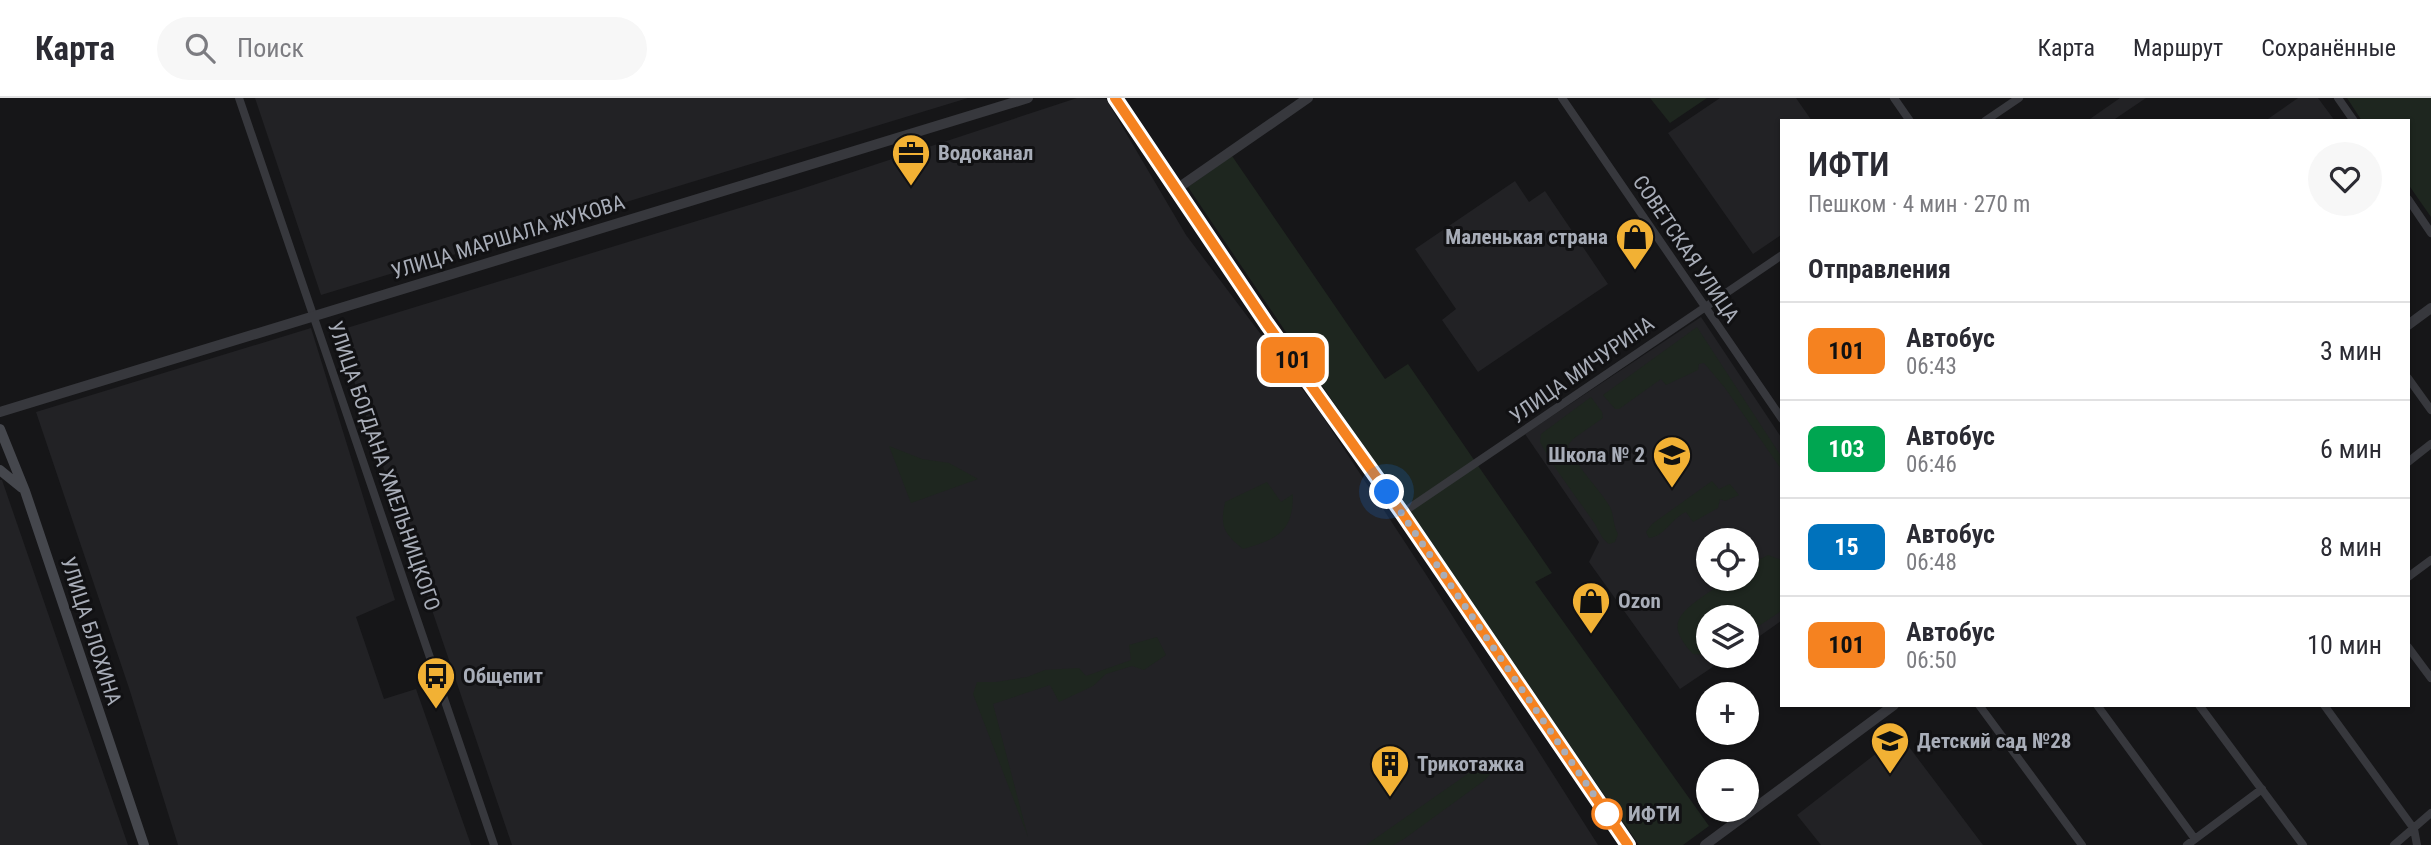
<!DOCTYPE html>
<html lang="ru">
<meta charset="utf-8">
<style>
:root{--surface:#fff;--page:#f7f7f7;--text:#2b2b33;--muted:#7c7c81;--line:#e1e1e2}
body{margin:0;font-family:"Roboto Condensed",sans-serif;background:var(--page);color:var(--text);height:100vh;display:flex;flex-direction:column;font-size:26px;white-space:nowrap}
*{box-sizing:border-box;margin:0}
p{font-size:23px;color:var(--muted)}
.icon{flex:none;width:38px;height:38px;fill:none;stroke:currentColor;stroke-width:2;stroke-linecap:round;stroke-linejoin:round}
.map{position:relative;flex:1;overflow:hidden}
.sheet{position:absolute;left:1780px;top:21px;width:630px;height:588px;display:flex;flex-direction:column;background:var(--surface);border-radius:0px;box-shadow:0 2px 5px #0004}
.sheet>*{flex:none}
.badge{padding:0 14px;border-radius:10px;font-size:24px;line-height:46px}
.controls{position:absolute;left:1696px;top:430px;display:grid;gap:14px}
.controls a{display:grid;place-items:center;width:63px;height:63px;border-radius:50%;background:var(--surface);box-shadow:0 2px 5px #0004;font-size:35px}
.you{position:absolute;width:35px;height:35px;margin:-18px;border:5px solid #fff;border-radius:50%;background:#1a73e8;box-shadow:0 0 0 10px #1a73e833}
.map>.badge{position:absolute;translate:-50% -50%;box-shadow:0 0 0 4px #fff}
h2{padding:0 28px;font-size:26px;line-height:63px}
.round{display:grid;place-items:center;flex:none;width:74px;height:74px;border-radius:37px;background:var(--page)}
.overview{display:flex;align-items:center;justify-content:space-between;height:119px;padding:0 28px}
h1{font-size:33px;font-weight:600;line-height:52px}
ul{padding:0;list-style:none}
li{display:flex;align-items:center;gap:21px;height:98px;padding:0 28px;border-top:2px solid var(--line)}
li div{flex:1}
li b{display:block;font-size:26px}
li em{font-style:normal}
li .badge{min-width:77px;font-weight:700;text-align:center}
header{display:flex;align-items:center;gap:42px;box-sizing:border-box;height:98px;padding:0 35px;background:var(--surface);border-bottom:2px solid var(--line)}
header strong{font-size:33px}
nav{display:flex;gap:38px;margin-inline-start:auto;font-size:24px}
.search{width:490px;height:63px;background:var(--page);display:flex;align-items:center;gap:18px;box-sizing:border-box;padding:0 24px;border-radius:38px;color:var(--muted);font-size:26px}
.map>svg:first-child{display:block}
</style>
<header>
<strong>Карта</strong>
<div class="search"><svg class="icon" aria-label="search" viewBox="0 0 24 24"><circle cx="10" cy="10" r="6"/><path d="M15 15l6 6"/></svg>Поиск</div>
<nav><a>Карта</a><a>Маршрут</a><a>Сохранённые</a></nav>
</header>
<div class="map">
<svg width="2431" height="747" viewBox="0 0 2431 747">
<rect width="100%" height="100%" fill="#161618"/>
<path fill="#222225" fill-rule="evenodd" d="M255,0h713l-647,197z
M1077,0l29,1 80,136 135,179 106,162 171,269h-1086l-175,-514 461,-141z
M1720,0h76l16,23h-30l-1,114 -28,19 -85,-121z
M2120,0h26l-34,23h-25z
M2298,0h20l17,23h-70z
M1515,83l14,21 16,-11 63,93 -130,88 -36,-52 14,-11 -41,-60z
M1701,219l80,120v184l-34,24 -1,-27h-38v38h21l-49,33 -91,-127 10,-20 -74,-108zM1708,443h38v38h-38z
M311,230l84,272 -39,17 28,82 32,-10 55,156h-293l-49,-157 -93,-276z
M0,382h2l126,365h-128z
M1900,637l83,110h-162l-24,-30z"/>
<path fill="#1e261f" d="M1650,0h57l-37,25z
M2347,0h84v119l-23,-33v-63h-46z
M1232,58l153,223 23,-15 144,209 -17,9 174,244 -26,19h-44l-241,-347 -210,-311z
M1697,229l84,129v13l-56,-81 -21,-25 -5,1 -1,6 -32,15 -5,-6 -42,30h-4l-12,-14z
M1591,299l11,15 1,6 -30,21 -5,6c9,24 29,40 42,62 4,8 3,18 8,27l-3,8 -6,2c-9,-6 -10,-15 -16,-23 -18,-26 -38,-51 -53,-79l1,-8z
M889,348l33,13 27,4 29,16 -67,24z
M1712,383l7,8 11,-5 9,11 -14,6 -5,-2 -2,9 -25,14 -7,-10c-14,6 -22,25 -37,26l-3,-6 6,-8z
M1267,384l14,20 12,-8c0,39 -16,45 -50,55 -20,-16 -23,-23 -18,-47z
M1768,457l13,5v51l-34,23 -1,-16h-38v37l-15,-1c-25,-27 -18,-38 9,-57 18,-12 21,-18 44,-18l1,-13z
M1157,539l9,18 -22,15 -12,-4 -26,8 -13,12 -34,16 -9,-17 -57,19 35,133 -55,-143 4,-12h19l31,-5 18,-7 34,-2 7,8 45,-16 -2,-15z
M1479,668l16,2 -10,12 -81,59 -11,6h-27z"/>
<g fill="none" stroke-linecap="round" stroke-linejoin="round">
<path stroke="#37383d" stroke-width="8" d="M239,0l255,747
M1115,0l63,90 89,136 135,189 226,332
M1562,0l220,321
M1894,0l16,23
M2338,0l16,23
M1985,23l34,-23
M2408,101l23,34
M2408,280l23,32
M2408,364l23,-18
M1402,415l380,-258
M2408,479l23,-17
M2408,549l23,31
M1979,607l103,140
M2097,607l98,134
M2199,607l104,140
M2324,607l90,124 3,16
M2187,747l75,-56
M2394,747l37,-32"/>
<path stroke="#37383d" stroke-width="10" d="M1178,90l130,-90
M2408,227l23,-17
M0,314l1028,-314
M1705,747l189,-140"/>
<path stroke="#45474d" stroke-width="10" d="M0,331l25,62 119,354
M0,372l22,18"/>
</g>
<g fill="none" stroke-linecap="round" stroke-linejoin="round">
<g stroke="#fff" stroke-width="16">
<path id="line" d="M1115,0l152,226 135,189 226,332"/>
</g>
<use href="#line" stroke="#f58220" stroke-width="10"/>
<path stroke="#a8adb8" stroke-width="7" stroke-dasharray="0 12.6" d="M1387,394l220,322"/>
</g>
<defs>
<g id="office-pin" transform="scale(2.0125)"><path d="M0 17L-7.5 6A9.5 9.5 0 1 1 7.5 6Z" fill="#f2b134" stroke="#111113"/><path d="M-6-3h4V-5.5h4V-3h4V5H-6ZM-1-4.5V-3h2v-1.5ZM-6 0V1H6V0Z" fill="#111"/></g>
<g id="shop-pin" transform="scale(2.0125)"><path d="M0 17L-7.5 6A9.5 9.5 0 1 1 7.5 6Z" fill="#f2b134" stroke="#111113"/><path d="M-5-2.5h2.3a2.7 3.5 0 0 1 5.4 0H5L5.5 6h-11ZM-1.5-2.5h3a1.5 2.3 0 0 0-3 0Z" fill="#111"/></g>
<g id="school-pin" transform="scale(2.0125)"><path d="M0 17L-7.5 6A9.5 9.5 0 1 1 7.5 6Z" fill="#f2b134" stroke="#111113"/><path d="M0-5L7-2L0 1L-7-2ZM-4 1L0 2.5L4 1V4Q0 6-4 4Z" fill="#111"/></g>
<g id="bus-pin" transform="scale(2.0125)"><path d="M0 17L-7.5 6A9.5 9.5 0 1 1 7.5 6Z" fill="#f2b134" stroke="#111113"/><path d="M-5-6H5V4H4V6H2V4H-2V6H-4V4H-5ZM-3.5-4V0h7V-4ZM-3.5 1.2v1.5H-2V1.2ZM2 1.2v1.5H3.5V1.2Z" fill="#111"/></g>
<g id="building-pin" transform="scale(2.0125)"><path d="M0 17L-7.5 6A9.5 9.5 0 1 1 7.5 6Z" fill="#f2b134" stroke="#111113"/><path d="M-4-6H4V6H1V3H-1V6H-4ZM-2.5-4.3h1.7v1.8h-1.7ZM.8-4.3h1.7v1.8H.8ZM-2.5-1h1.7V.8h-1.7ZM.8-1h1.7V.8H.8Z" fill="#111"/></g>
</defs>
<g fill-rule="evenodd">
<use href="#office-pin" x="911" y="55"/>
<use href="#shop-pin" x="1635" y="139"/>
<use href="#school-pin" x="1672" y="357"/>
<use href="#shop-pin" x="1591" y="503"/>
<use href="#bus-pin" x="436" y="578"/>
<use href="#school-pin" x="1890" y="643"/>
<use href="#building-pin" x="1390" y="666"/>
</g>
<circle fill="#fff" stroke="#f58220" stroke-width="3.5" cx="1607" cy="716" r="14"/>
<g text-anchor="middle" stroke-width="6" stroke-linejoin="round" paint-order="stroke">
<g font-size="21" font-weight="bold" fill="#a8adb8" stroke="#111113" text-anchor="start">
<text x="938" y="62">Водоканал</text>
<text x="1608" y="146" text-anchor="end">Маленькая страна</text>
<text x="1645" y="364" text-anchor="end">Школа № 2</text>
<text x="1618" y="510">Ozon</text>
<text x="463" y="585">Общепит</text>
<text x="1917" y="650">Детский сад №28</text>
<text x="1417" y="673">Трикотажка</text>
</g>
<g font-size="21" fill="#a8adb8" stroke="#111113">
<text transform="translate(508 139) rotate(-17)" y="7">УЛИЦА МАРШАЛА ЖУКОВА</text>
<text transform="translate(1686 151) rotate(56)" y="7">СОВЕТСКАЯ УЛИЦА</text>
<text transform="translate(1582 272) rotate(-35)" y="7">УЛИЦА МИЧУРИНА</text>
<text transform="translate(384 368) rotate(71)" y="7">УЛИЦА БОГДАНА ХМЕЛЬНИЦКОГО</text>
<text transform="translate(91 533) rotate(72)" y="7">УЛИЦА БЛОХИНА</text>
</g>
<g font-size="21" font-weight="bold" fill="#a8adb8" stroke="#111113" text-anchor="start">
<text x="1628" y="723">ИФТИ</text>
</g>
</g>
</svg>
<div class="controls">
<a><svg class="icon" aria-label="locate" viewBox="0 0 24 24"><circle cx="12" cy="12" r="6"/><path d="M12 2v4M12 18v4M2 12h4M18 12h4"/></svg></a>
<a><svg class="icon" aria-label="layers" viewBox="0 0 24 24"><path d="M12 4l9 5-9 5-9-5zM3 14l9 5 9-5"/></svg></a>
<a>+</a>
<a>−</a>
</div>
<div class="you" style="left:1387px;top:394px"></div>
<b class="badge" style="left:1293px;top:262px;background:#f58220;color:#111">101</b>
<section class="sheet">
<div class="overview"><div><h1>ИФТИ</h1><p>Пешком · 4 мин · 270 m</p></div><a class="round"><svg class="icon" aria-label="heart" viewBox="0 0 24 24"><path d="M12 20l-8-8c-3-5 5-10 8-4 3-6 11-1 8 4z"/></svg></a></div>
<h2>Отправления</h2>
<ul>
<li><span class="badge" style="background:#f58220;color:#111">101</span><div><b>Автобус</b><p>06:43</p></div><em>3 мин</em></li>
<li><span class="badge" style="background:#00a651;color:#fff">103</span><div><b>Автобус</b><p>06:46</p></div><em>6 мин</em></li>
<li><span class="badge" style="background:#0072bc;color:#fff">15</span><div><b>Автобус</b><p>06:48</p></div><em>8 мин</em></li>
<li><span class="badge" style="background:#f58220;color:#111">101</span><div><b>Автобус</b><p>06:50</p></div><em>10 мин</em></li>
</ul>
</section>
</div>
